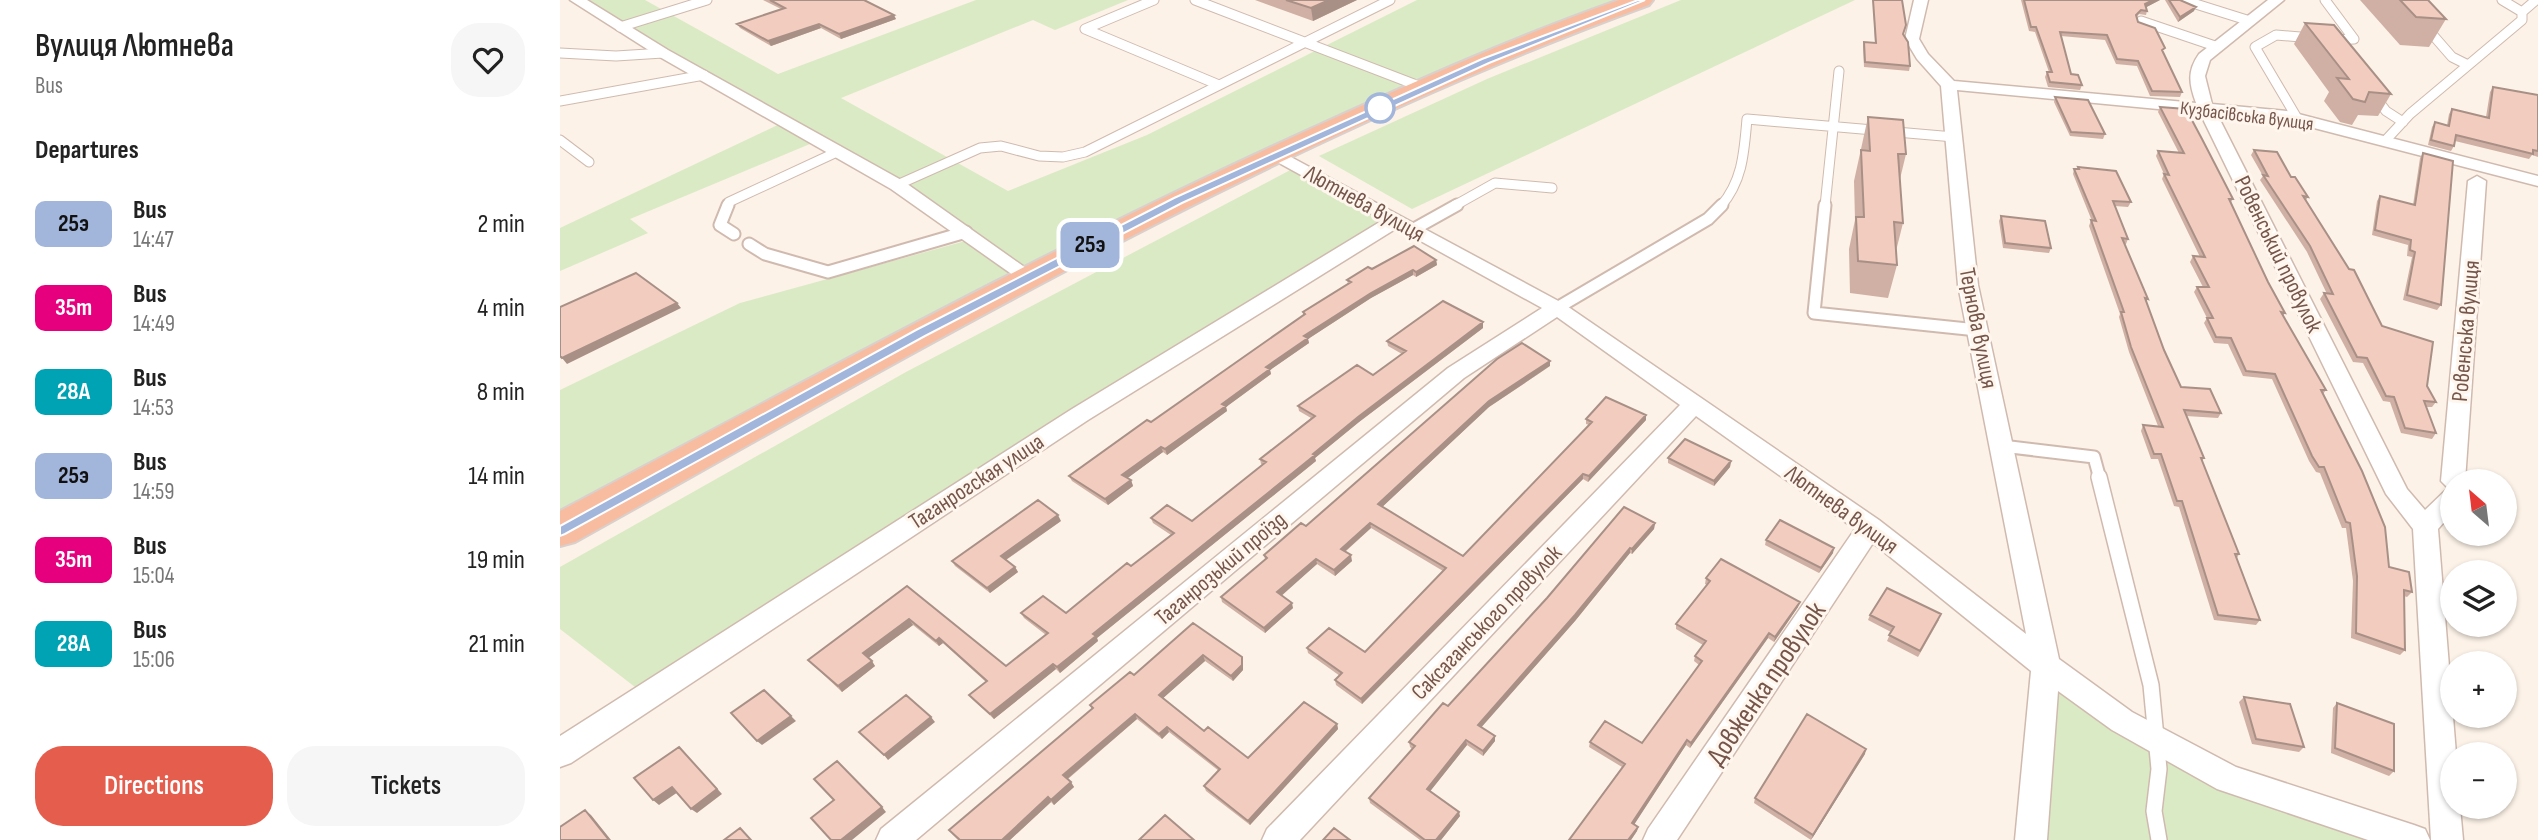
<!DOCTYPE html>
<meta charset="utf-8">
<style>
:root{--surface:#fff;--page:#f6f6f6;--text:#222;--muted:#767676;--accent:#e55e4d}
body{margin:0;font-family:"Sofia Sans Condensed",sans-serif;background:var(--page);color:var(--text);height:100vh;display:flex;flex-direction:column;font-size:26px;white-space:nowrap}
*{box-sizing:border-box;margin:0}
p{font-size:23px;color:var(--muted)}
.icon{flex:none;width:38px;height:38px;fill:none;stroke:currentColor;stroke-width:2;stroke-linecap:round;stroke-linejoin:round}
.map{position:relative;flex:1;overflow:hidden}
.details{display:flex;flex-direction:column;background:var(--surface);width:560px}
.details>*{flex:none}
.badge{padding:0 14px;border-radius:10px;font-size:24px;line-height:46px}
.needle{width:46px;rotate:332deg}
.buttons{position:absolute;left:1880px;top:469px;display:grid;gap:14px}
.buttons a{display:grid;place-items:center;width:77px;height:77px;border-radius:50%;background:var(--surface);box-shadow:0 2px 5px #0004;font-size:35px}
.map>.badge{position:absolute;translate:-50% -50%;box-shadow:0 0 0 4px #fff}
h2{padding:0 35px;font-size:26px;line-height:63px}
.round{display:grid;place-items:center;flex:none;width:74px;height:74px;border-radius:28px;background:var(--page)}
.summary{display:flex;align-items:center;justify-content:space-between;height:119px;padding:0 35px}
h1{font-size:33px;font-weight:600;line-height:52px}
.primary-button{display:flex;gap:14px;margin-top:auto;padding:14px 35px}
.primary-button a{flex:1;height:80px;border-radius:28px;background:var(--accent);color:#fff;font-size:28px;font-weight:600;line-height:80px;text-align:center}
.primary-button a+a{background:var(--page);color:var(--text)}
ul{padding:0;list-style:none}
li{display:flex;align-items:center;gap:21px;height:84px;padding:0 35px}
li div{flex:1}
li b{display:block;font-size:26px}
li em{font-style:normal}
li .badge{min-width:77px;font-weight:700;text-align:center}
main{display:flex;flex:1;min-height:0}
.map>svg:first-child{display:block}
</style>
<main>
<section class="details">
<div class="summary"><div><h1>Вулиця Лютнева</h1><p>Bus</p></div><a class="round"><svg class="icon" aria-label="heart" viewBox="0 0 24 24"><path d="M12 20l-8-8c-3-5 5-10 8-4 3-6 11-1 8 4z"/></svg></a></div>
<h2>Departures</h2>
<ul>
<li><span class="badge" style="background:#a2b5db;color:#111">25э</span><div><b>Bus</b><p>14:47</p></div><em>2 min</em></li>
<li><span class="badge" style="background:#e6007e;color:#fff">35т</span><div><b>Bus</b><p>14:49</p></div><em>4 min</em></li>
<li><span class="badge" style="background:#00a3b4;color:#fff">28А</span><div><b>Bus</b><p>14:53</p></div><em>8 min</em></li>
<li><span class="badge" style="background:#a2b5db;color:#111">25э</span><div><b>Bus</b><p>14:59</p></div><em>14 min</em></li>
<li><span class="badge" style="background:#e6007e;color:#fff">35т</span><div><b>Bus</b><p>15:04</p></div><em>19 min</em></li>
<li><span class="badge" style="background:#00a3b4;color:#fff">28А</span><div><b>Bus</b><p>15:06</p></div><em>21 min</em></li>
</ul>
<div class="primary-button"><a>Directions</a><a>Tickets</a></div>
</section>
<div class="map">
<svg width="1978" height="840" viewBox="0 0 1978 840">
<rect width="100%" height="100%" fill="#fcf2e7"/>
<path fill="#d9eac5" d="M14,0h71l133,74 198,-74h152l-73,30 -22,-10 -192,78 167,93 139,-56 270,-135h204c-116,46 -232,91 -345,144 -243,115 -480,243 -716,371v-125l180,-87 240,-66 -163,-96 -187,78 18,14 -88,38v-43l224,-106z
M1121,0h174l-443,209 -93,-53 168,-77z
M738,166l94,54 -713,451 -44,16 -75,-58v-62l346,-195z
M1497,669l169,120 152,51h-333z"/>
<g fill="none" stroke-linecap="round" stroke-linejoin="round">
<g stroke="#d0baaf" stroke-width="11">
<path id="service-far2" d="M635,0l229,88
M1623,0l67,21
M1765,0l29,39 -21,1
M1942,0l20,12
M1581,21l77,26
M1865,26l27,31 16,8
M60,27l87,-27
M525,29l134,56
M525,29l69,-29
M0,53l56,3 47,-3
M1813,94l13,17 17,11
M0,101l144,-26
M1737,118l-42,-71 21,-12 36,3
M0,140l29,22
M1825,141l25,-27 112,-94v-8l14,-12
M337,185l83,-37 21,-2 38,10 24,1 22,-5 305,-152
M167,206l2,-4 110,-51
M894,206l41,-23 57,5
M1161,206c22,-26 23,-54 26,-87l207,18
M1265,206l14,-135"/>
</g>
<g stroke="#d0baaf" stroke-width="15">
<path id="service-far1" d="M168,205l-8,20 14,9
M1265,205l-11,108 163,17
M854,229l43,-24
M189,244l16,10 63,18 138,-40
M997,308l151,-89 14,-14
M1442,446l92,11 6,22"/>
</g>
<g stroke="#d0baaf" stroke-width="18">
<path id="service" d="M1539,477l52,208 8,84 -5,42 5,29"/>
</g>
<g stroke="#d0baaf" stroke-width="3">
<path id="minor" d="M10,0h17l81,50 235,131 134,95 -10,6 -7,-2 -129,-91 -233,-133z
M1354,0h14l-9,39 9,15 26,27 242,22c-7,-19 -9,-32 3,-49l69,-54h16l-74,60 -5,16 7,28 75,7 251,65v10l-251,-65 -70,-7 190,375 18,21 23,-22 -7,-7 27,-300 9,-5 9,5 -21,300h-13v32l-14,16 18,225h-4v53h8l3,33h-32l-18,-311 -27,-35 -186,-381 -243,-23 21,195 81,374 73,53 104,55 178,58 11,4 5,11h-62l-151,-51 -105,-59 -54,-39 -11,149h-32l16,-169 -158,-128 -196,297h-34l5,-11 207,-300 -159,-113 -396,424h-38l5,-11 413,-424 -123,-88 -93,61 -548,462h-40l5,-11 567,-461 94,-60 -145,-80 -309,192 -517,343 -11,4v-31l512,-327 311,-189 -113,-62 -2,-4 8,-5 288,155 315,216 147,114 -68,-349 -17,-199 -24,-27 -12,-20z"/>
</g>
<g stroke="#d9d0cd" stroke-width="4">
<path id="trunk" d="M1059,0h34l-4,5c-376,137 -725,342 -1074,537l-15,4v-35c251,-133 500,-269 759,-386 99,-45 198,-89 300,-125z"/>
</g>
<use href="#service-far2" stroke="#fff" stroke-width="9"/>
<use href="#service-far1" stroke="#fff" stroke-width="11"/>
<use href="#service" stroke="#fff" stroke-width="15"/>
<use href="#minor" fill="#fff" fill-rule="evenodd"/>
<use href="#trunk" fill="#f8bca0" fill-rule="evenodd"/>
</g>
<path fill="#d0b0a4" d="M203,0h101l32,19 -55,20 -20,-11 -50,18 -31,-18 -3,-4 44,-15z
M695,0h102l-44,21z
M1313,0h29l1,34 7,32 -1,5 -45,-4 -1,-21 1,-4 11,1z
M1461,0h139l-14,7 1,4 -1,4 -7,-1 -2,3 1,5 25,31 19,39 -2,5 -30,-1 -13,-30 -21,-2 -11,-24 -44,-4 10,38 11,11 -2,5 -32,-3 -3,-10 2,-5h2l-14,-40 -6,-1z
M1605,0h15l14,11 -16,11z
M1800,0h68l18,19 -17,28 -29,-2z
M1745,23l86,71 -13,22 -20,-1 -6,10 -12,-3 -16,-21 5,-9 -35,-48z
M1933,87l45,8v62l-6,-2 -3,4 -74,-18 -1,5 -3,5 -23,-6 4,-18 3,-5 12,3 2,-11 3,-5 34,8 4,-25z
M1495,97l50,37 -2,5 -33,-3 -16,-34z
M1600,107l73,92 -2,3 37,80 17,31 -2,3 43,74 -3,4 66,173 23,25 -5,5 -3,-1 1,54 -5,5 -49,-17 2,-57 -7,-53h-4l-22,-55 -4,-1 -7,-11 -37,-82 -29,-3 -15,-32 -14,-1 -10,-20 3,-5 -13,-26 3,-5h6l-13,-25 3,-6 7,1 -38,-78 2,-5 -8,-18 2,-5 21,2 -21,-41z
M1308,117l38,37 -6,25 3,44 -7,28 1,14 -9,33 -38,-5 -1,-44 6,-29 -1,-39z
M1694,150l37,27 17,20 -2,3 76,126 45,60 9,16 -4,5h-6l10,26 -4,6 -31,-6 -11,-31 -7,-1 -20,-38 -10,-1 -33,-63 4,-6 3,1 -20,-42 -47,-72 3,-4 -12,-21z
M1863,153l18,152 -4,5 -34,-10 9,-43 -5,-1 1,-11 -36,-10 5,-34 3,-5 33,9 7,-47z
M1518,167l53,35 -3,5 -13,-1 13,33 -2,5h-2l24,55 -2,3 18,48 17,37 40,26 -3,5 -32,-2 18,42 -2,3 37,93 -2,4 23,62 -4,5 -42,-5 -35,-113 -5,-1 -16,-47h-7l-10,-28 2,-6 15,1 -29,-74 -10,-35 1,-3 -31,-88 2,-6 1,1 -19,-47 1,-5h3z
M1441,216l50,32 -2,5 -46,-5 -4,-27z
M876,260l1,5 -21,12 -3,-2 -42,23 -63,41 1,4 -39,27 1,4 -45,33 1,4 -60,44 -4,-3 -36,26 4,2 2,6 -25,19 -36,-24 -3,-5 82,-54 152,-107v-3l45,-28 -1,-4 25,-11z
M923,328l-124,94 -44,36 1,3 -219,177 1,3 -38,32 -4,-4 -62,50 -21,-19 -4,-5 17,-13 -43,-39 -4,3 -26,-21 -45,33 7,8 -33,26 -34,-32 99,-74 99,80 40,-31 -22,-17 -3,-5h45l65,-47 40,-31 -18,-12 -2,-5 41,3 71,-56 -2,-1 -1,-5 51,-41 -12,-7 -1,-5 75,-31 29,-21 -14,-8 -1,-5z
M990,366l-61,41 -107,100 81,49 126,-131 -3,-1v-5l60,1 -58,62 -5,-3 -221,225 -26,-19 -1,-5 5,-4 -32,-23 -1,-5 58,4 78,-81 -72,-43 -26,24 7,9 -17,15 -18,-12 -36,31 12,13 -28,25 -43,-31 -1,-5 44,-38 -1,-4 42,-29z
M1108,458l63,3 -1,6 -16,19 -46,-23z
M501,521l-55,39 9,7 3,5 -28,21 -35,-27 -3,-5z
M1095,523l-1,6 -22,25 -2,-1 -55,68 -94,106 14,14 -12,15 -16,-11 -37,46 30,25 -19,24h-21l-50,-37 -1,-5 43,-49 -2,-2 -1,-5 39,-36z
M1206,540l67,13 -14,20 -54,-28z
M1146,578l92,29 -24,35 -6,-4 -78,110 -4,-3 -52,79 4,3 -1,4 -6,9h-62l53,-73 -33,-20 1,-5 52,1 57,-78 -5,-4 1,-5 8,-11 -27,-16v-5l31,-39 -2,-1z
M1310,615l69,5 -21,37 -31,-16 4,-9 -23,-12z
M633,623l50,39v8l-10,11 -28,-20 -42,37 41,33 44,27 89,-34 1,5 -88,96 -44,-34 -2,-5 15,-15 -50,-39 -7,7 -25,-20 -69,60 6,8 -20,18 -3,-3 -41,38h-52l-5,-5 -4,-5 143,-121 -2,-4 44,-30z
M1684,697l60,50 -5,5 -47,-8 -13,-42z
M1777,703l57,68 -5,5 -58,-23 2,-45z
M1305,754l-54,86 -57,-37 1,-5z"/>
<path fill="#a99086" d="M769,0h28l-44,21 -2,-13z
M1593,0h7l-17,9 2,-5z
M1636,7l-2,4 -16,11 2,-5z
M334,15l2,4 -55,20 -2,-5z
M259,24l2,4 -50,18 -3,-5z
M876,260l1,5 -21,12v-5z
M853,270v5l-42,23 -63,41 1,4 -39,27 1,4 -45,33 1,4 -60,44 -2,-6 139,-113 67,-43z
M117,303l4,5 -114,56 -5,-6z
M923,322v6l-124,94 -44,36 1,3 -219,177 1,3 -38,32 -3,-6 36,-33 265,-217z
M990,361v5l-61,41 -110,103 -1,-6 111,-103z
M1086,415v5l-58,62 1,-6z
M601,447l2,5 -38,28 -3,-5z
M1171,461l-1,6 -16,19v-5z
M1023,474v5l-221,225 -1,-5z
M571,480l2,6 -25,19 -3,-6z
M498,515l3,6 -57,40 -3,-5z
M810,523l1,5 -29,26 -1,-5z
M1095,523l-1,6 -22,25v-5z
M1070,548v5l-55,68 -96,109 -1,-5z
M1274,548l-1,5 -14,20 2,-5z
M791,555l1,6 -17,15 -1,-6z
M756,559l1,5 -38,34 -2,-6z
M455,567l3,5 -28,21 -3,-5z
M1240,602l-2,5 -24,35 1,-5z
M732,603l1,5 -28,25 -1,-5z
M349,619l4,6 -46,34 -4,-6z
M1209,633l-1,5 -78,110 1,-5z
M379,638l4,5 -4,3 -3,-5z
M643,655l2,6 -44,39 -2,-5z
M682,657l1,5v8l-10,11 -2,-5z
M312,661l3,5 -33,26 -4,-6z
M493,664l3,5 -62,50 -4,-5z
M575,714l2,5 -71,61 -3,-5z
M231,716l5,5 -34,24 -5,-4z
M371,717l4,5 -47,38 -4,-5z
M777,724l1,5 -88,96 -2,-4z
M607,727l2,5 -7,7 -3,-5z
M935,736v5l-12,15v-5z
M906,740l1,5 -39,49 -1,-5z
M1127,740l-1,5 -54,83v-5z
M119,747l43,47 -25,19 -6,-4z
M1306,749l-1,5 -54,86 2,-5z
M511,782l3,5 -20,18 -3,-5z
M112,787l6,5 -19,13 -6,-5z
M488,797l3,5 -41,38h-8z
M322,807l4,5 -34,28h-11z
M25,810l6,5 20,25h-2z
M899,812l1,4 -19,24h-5z
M1078,827l-1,4 -6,9h-3z"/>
<path fill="#f2cdbf" stroke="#a99086" stroke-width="2" d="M210,0h94l30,15 -55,19 -20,-10 -51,17 -31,-17 48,-16z
M726,0h43l-18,8z
M1313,0h29l4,25 -3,9 5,8 2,24 -45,-4 -1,-20 12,1z
M1464,0h129l-8,4 2,7 -6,-1 -5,5 2,7 17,6 10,20 -3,2 20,42 -30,-1 -14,-30 -21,-2 -10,-24 -47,-3 11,42 7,1 4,10 -32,-3 -3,-10h5l-16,-45h-5z
M1609,0h11l16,7 -16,10z
M1840,0h28l18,19 -30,-2z
M1745,23l29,2 57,69 -22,-2 -4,10 -12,-3 -16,-21 12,1z
M1933,87l45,8v56l-5,-1v4l-77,-19 -2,11 -23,-6 4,-18 14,4 3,-17 37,9z
M1495,97l33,3 17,34 -34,-2z
M1600,107l26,2 16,30 31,60h-4l39,83 17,31 -4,-1 45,78h-5l41,81 23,56 4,40 20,5 3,20 -8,-2 1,60 -49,-17 1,-57 -7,-53 -4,-1 -22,-55h-5l-7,-11 -37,-82 -29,-3 -15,-33 -15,-1 -9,-19h6l-16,-31h12l-16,-31 12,1 -41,-83 5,1 -11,-24 26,2z
M1308,117l35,3 3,34h-8l5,69 -9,-1 3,43 -39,-4 -2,-44h8l-3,-67 9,1z
M1694,150l23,2 14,25h4l13,20 -5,-1 46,73 5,1 28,56 51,16 -6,44 9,16 -12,-1 12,32 -31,-5 -11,-31 -8,-1 -19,-38 -10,-1 -33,-64 9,1 -23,-48 -47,-71 5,1z
M1863,153l30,8 -12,144 -34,-10 8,-43 -5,-2 1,-10 -36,-10 5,-34 35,9z
M1518,167l38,4 15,31 -18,-1 15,38 -6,-1 26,61 -3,-1 19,52 17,37 29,2 11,24 -37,-3 20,48h-3l38,96h-4l25,66 -42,-5 -36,-114h-5l-16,-47h-7l-11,-29 20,2 -32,-80 -10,-35h3l-33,-92 5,1 -22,-52h5z
M1441,216l44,5 6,27 -46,-5z
M854,246l22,14 -20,12 -3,-2 -42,23 -67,43 4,2 -42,29 4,2 -48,35 4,2 -61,43 -4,-2 -39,28 9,5 -26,19 -36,-23 78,-56 4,2 154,-108 -2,-2 48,-30 -4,-2 21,-13 4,2z
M76,273l41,30 -115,55 -2,-2v-49z
M883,301l40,21 -125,95 -45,37 2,1 -222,179 3,2 -39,31 -4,-3 -63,50 -21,-19 18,-14 -48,-43 -3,3 -27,-22 -46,34 9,8 -34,25 -30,-26 99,-74 99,80 42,-33 -27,-20 22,-17 23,17 61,-50 4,3 43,-33 -23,-15 16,-13 25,16 74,-59 -6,-3 55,-43 -17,-10 59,-41 16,10 33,-24 -19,-10z
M962,343l28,18 -61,40 -111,103 85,52 129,-134 -6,-3 20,-22 40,18 -57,61 -6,-2 -222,225 -26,-19 7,-7 -35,-25 22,-20 36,24 81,-84 -76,-45 -29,26 10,6 -17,15 -18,-11 -39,33 15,11 -28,25 -43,-31 46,-39 -3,-3 37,-32 5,3 191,-167z
M1125,439l46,22 -17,20 -46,-23z
M478,500l20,15 -57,41 14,11 -28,21 -35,-27z
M1064,507l31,16 -23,26 -2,-1 -55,67 -97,110 17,11 -12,15 -17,-11 -39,49 32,23 -23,28h-11l-56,-42 46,-52 -6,-4 34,-39 5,3 99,-108z
M1220,520l54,28 -13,20 -55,-28z
M1161,559l79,43 -25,35 -6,-4 -78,110 -4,-3 -55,83 6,4 -10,13h-59l56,-76 -35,-22 15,-21 37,22 60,-82 -7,-5 11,-15 -30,-17 34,-43 -4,-3z
M1327,588l54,26 -21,37 -31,-16 5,-8 -24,-12z
M633,623l49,34v8l-11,11 -28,-21 -44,40 45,36 4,-4 40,31 56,-56 33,22 -89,97 -44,-35 16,-17 -53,-42 -8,7 -24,-20 -72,61 8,7 -20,18 -3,-3 -46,43h-42l-11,-10 144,-122 -3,-3 40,-33 4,3z
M204,690l27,26 -34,25 -26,-28z
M346,695l25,22 -47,38 -25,-23z
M1684,697l46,7 14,43 -48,-8z
M1777,703l57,21v47l-59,-23z
M1247,714l59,35 -53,86 -58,-37z
M119,747l38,42 -26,20 -19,-22 -19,13 -19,-22z
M277,761l45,46 -41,33h-10l-20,-22 23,-18 -20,-21z
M25,810l24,30h-49v-13z
M605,815l29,25h-55z
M180,828l11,12h-27z
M774,828l16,12h-27z"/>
<path fill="#a2b5db" stroke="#fff" stroke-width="2" d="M1078,0h7l-156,63 -307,140 -257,133 -360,198 -5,2v-10l356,-196 258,-132 308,-139z"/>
<circle fill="#fff" stroke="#a2b5db" stroke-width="3.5" cx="820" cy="108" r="14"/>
<g text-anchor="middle" stroke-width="6" stroke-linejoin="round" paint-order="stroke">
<g font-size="19" fill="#76564b" stroke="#fff6ee">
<text transform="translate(1687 115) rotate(7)" y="7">Кузбасівська вулиця</text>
</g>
<g font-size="23" fill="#76564b" stroke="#fff6ee">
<text transform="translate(805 203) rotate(29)" y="8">Лютнева вулиця</text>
<text transform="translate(1719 254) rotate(64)" y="8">Ровенський провулок</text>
<text transform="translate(1419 328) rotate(79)" y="8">Тернова вулиця</text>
<text transform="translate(1905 331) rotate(-85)" y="8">Ровенська вулиця</text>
<text transform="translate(416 481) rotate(-33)" y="8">Таганрогская улица</text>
<text transform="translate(1282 509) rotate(36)" y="8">Лютнева вулиця</text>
<text transform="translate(660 568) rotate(-40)" y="8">Таганрозький проїзд</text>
<text transform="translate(926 622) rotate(-46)" y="8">Саксаганського провулок</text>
</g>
<g font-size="28" fill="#76564b" stroke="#fff6ee">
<text transform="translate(1205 683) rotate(-56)" y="10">Довженка провулок</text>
</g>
</g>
</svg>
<div class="buttons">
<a><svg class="needle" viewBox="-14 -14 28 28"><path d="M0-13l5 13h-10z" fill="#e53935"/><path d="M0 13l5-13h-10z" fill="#767676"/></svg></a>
<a><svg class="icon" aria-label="layers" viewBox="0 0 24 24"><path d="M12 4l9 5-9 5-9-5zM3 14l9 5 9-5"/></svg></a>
<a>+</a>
<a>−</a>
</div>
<b class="badge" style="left:530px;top:245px;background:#a2b5db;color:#111">25э</b>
</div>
</main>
